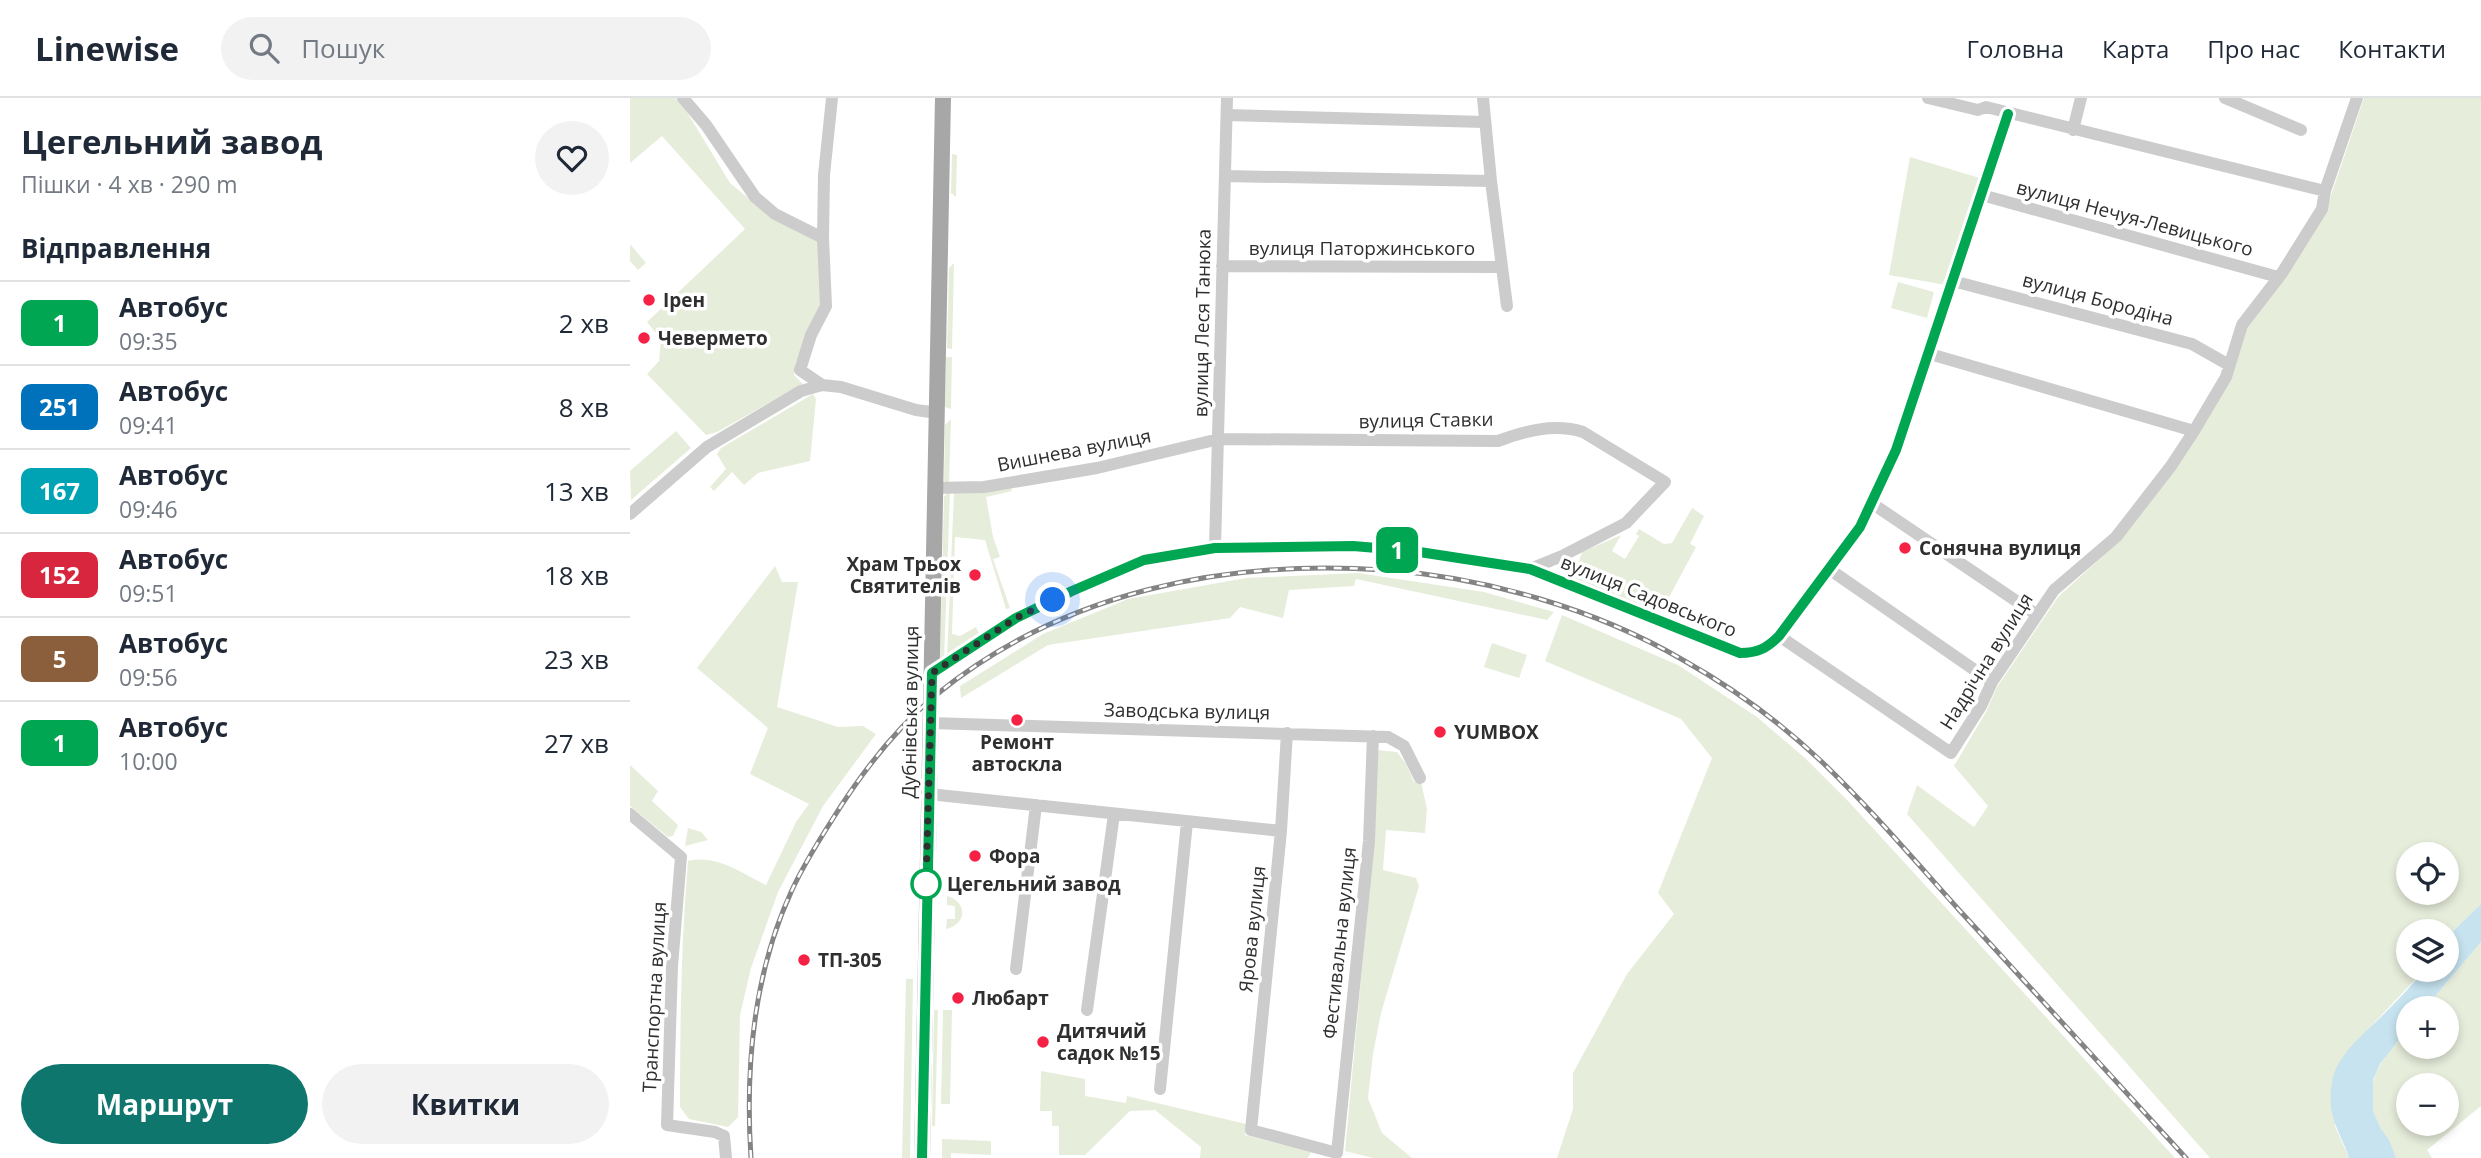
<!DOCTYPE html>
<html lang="uk">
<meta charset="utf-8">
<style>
:root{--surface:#fff;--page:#f2f2f3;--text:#1f2937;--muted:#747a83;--line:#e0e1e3;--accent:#0f766e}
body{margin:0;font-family:"Open Sans",sans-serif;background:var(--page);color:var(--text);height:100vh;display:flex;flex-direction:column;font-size:26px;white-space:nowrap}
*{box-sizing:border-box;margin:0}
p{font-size:23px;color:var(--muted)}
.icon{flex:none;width:38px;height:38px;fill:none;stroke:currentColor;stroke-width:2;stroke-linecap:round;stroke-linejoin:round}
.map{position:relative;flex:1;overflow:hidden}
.sheet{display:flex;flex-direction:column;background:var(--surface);width:630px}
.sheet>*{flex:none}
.badge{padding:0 14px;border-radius:10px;font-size:24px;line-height:46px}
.fabs{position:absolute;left:1766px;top:744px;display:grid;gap:14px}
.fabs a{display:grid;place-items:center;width:63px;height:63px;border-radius:50%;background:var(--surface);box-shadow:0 4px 10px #0003;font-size:35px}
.you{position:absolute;width:35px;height:35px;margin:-18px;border:5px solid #fff;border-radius:50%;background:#1a73e8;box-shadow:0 0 0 10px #1a73e833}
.map>.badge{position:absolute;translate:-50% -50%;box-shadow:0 0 0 4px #fff}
h2{padding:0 21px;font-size:26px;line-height:63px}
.round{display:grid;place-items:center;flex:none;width:74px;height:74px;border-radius:37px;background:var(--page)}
.head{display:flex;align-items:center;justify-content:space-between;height:119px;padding:0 21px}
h1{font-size:33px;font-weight:700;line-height:52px}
.button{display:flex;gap:14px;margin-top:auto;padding:14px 21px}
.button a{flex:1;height:80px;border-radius:42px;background:var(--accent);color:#fff;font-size:28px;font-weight:700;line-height:80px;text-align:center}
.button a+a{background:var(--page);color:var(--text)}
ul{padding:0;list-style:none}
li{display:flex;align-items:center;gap:21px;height:84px;padding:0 21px;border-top:2px solid var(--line)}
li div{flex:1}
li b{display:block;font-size:26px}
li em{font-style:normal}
li .badge{min-width:77px;font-weight:700;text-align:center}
header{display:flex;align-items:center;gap:42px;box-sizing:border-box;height:98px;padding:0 35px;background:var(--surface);border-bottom:2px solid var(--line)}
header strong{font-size:33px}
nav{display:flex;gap:38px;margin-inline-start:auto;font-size:24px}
.search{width:490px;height:63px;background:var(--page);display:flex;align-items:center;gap:18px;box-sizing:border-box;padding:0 24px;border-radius:38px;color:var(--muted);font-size:26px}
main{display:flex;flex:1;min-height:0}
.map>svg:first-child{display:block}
</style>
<header>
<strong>Linewise</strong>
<div class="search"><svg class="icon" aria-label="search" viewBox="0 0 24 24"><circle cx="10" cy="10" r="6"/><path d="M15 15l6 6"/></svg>Пошук</div>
<nav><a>Головна</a><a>Карта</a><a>Про нас</a><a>Контакти</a></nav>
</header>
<main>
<section class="sheet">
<div class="head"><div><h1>Цегельний завод</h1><p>Пішки · 4 хв · 290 m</p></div><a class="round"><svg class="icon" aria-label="heart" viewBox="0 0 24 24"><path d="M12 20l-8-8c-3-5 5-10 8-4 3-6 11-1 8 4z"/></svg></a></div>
<h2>Відправлення</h2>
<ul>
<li><span class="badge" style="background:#00a651;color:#fff">1</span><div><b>Автобус</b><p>09:35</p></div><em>2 хв</em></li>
<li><span class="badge" style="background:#0072bc;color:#fff">251</span><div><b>Автобус</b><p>09:41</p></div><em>8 хв</em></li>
<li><span class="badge" style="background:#00a3b4;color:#fff">167</span><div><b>Автобус</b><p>09:46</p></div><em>13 хв</em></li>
<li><span class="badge" style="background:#d7263d;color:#fff">152</span><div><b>Автобус</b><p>09:51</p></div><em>18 хв</em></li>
<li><span class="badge" style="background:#8b5e3c;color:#fff">5</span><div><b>Автобус</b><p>09:56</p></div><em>23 хв</em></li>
<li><span class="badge" style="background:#00a651;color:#fff">1</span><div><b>Автобус</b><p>10:00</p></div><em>27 хв</em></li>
</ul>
<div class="button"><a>Маршрут</a><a>Квитки</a></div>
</section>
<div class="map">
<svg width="1851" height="1060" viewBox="0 0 1851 1060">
<rect width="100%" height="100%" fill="#fff"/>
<path fill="#e7eddb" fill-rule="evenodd" d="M0,0h46l8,9 46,76 41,34 49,25 3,62 -27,58 -2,13 9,9 -86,48 -11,3 -59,-61 12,-13 2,-21 -14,-18 98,-93 -83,-93 -32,27z
M1734,0h117v806l-34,33 -1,-6h-38v39h16l-79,84 -10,72 14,32h-139l-303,-344 10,-29 57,42 14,-21 -34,-40 32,-54 11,-25 61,-90 59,-54 56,-72 73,-144 78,-111zM1778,756h38v38h-38z
M322,56l5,1 -1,42 -5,-4z
M1280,59l73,22 -37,106 -57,-10z
M0,146l16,19 -8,7 -8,-9z
M324,165l-2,86 -5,-1 2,-80z
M1268,184l36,10 -7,26 -36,-10z
M316,259h6l-1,52 -6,-2z
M183,296l3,5 -6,62 -52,12 -14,12 -12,-13 -18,19 -4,-4 16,-18 -9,-15 4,-6z
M321,321l-2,65 -5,-3 1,-56z
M46,333l15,17 -60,52 -1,-29z
M381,390l1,3 -26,6 7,40 7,20 -7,2 17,49 -4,1 -21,-69 -30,-3 -3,97 8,2 16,-9 3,6 -32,26 7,-167z
M320,394l-6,169 -4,-3 4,-162z
M1062,410l12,8 -14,28 6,3 -36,67 -88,-32 10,-30 39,-17 -9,16 13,8 14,-23 -3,-2 3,-5 25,15 8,-1z
M145,468l7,16h16l-21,125 61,20 25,-1 13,8 -53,72 -45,86 -27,76 -11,47 -2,102 -10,10 -39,-8 -9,-12c0,-83 1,-164 8,-246 29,-7 53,12 78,24l30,-63 13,-18 -59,-30 18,-46 -71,-60z
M728,475l126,19 70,20 -7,8 -191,-41 -2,7 -65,4 -6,28 -43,-11 -10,11 -182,27 -87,53 -1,-12 83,-52 85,-35 118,-21z
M932,517l116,50 79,52 48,41 44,44 326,356h-618l16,-49v-36l54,-99 47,-60 -16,-21 54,-135 -31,-39 -136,-58z
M862,545l35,12 -8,23 -35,-11z
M747,652l20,2 9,12 8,18h7l6,27 -2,24 -39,-3 -3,40 33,8 3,8 -38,127 -8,41 -5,44 14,35 30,25h-39l-28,-7 29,-311z
M0,667l28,26 -6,10 26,24 -5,11 -5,1 -38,-31z
M58,730l13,4 7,8 -23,6z
M317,798c21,6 20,28 -1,33l1,-10h8v-13l-8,-1z
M1851,844v164l-54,44 5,8h-36c-6,-16 -17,-29 -22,-45 -11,-35 14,-60 34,-85v18h38v-38h-21zM1778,987h38v39h-38z
M276,881h7l-3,179h-8z
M304,912h4l-3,116h-3z
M313,912h9l-2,94h-9z
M411,973l44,8v17l41,7 1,-7 119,28 -1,11 66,17 -3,6h-108l1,-11 -46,-37 -25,1 -45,44h-26v-29h-7v-15h-12z
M312,1041l49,2v14l-40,-2v5h-9z"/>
<path fill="#c6e3ef" d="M1851,806v38l-56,66h-17v20l-28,36 -7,16v31l8,18 8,11 7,18h-47c-5,-17 -15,-31 -18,-50 -1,-12 0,-27 4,-37 10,-23 32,-40 49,-57 14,-14 28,-29 40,-44h22l1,-33z"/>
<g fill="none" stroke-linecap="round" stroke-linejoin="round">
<path stroke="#ccc" stroke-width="12" d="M53,0l23,27 49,72 20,17 48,24
M853,0l8,83 16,125
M1298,0l50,12 8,-3 339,84
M1595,0l76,32
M597,17l258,7
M1443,32l8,-32
M595,78l266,5
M1352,97l296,82
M592,168l279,1
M1323,183l239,63 37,21
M1300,256l264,77
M192,287l-22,-15 11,-35 15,-29 -3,-68 1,-63 8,-77
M304,390l50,-1 113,-19 122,-29 279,2c27,-10 56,-18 85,-9l82,50 -39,41 -64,33 -32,13
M1243,406l164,111
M0,416l77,-67 94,-56 21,-6 19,2 75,23 22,3
M585,450l12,-450
M1199,471l163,113
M1149,538l172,117 30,-47 11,-24 62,-92 62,-53 55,-71 23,-35 32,-54 16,-52 40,-52 40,-64 3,-18 32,-93
M302,575l84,-55 56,-27 72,-31 71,-12 138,-2 60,5 117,18 210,84c18,0 27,-5 39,-17l81,-109 36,-77 112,-336
M301,625l457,14 16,9 16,32
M657,635l-6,98 -30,299 86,23 32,-312 4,-105
M299,696l352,37
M0,716l51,43 -9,109 -5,159 48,7 9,4 2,22
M386,871l20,-164
M457,912l27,-196
M530,991l27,-267"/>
<path stroke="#a7a7a7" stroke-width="16" d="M292,1060l21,-1060"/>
<g stroke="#848484" stroke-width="5">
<path id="rail" d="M121,1060c-6,-91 2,-184 41,-268 11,-24 26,-48 40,-70 28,-45 63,-91 104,-125 126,-103 289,-136 448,-125 101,7 212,39 299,90 50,28 98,63 139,102 49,47 93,99 138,149 76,82 151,165 226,247"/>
</g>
<use href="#rail" stroke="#fff" stroke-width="2.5" stroke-dasharray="8" stroke-linecap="butt"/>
</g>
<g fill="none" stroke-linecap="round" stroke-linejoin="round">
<g stroke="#fff" stroke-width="16">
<path id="line" d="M292,1060l10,-485 84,-55 56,-27 72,-31 71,-12 138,-2 60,5 117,18 210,84c18,0 27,-5 39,-17l81,-109 36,-77 112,-336"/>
</g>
<use href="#line" stroke="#00a651" stroke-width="10"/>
<path stroke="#2f2f2f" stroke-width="7" stroke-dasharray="0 12.6" d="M296,786l6,-211 84,-55 37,-18"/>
</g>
<g fill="#f52246" stroke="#fff" stroke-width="2.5">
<circle cx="19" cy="202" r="7"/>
<circle cx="14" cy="240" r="7"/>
<circle cx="1275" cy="450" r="7"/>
<circle cx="345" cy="477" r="7"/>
<circle cx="387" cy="622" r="7"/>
<circle cx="810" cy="634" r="7"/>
<circle cx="345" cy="758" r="7"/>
<circle cx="174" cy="862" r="7"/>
<circle cx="328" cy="900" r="7"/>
<circle cx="413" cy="944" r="7"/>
</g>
<circle fill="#fff" stroke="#00a651" stroke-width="3.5" cx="296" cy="786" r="14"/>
<g text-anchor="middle" stroke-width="7" stroke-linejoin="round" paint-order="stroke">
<g font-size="19" fill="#2f2f2f" stroke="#fff">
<text transform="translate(1505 120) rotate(15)" y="7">вулиця Нечуя-Левицького</text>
<text x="732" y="157">вулиця Паторжинського</text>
<text transform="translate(1468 201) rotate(15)" y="7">вулиця Бородіна</text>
<text transform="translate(572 225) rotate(-89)" y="7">вулиця Леся Танюка</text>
<text transform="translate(796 322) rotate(-1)" y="7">вулиця Ставки</text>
<text transform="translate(444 352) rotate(-11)" y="7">Вишнева вулиця</text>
<text transform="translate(1019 498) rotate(22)" y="7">вулиця Садовського</text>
<text transform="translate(1356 563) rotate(-58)" y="7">Надрічна вулиця</text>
<text transform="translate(557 613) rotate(1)" y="7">Заводська вулиця</text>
<text transform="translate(280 614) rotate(-89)" y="7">Дубнівська вулиця</text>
<text transform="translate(622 831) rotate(-84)" y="7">Ярова вулиця</text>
<text transform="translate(709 845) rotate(-84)" y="7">Фестивальна вулиця</text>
<text transform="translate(24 899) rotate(-87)" y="7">Транспортна вулиця</text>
</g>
<g font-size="19" font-weight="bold" fill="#2f2f2f" stroke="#fff" text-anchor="start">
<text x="33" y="209">Ірен</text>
<text x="28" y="247">Чевермето</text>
<text x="1289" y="457">Сонячна вулиця</text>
<text x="331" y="473" text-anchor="end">Храм Трьох<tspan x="331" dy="22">Святителів</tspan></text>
<text x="824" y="641">YUMBOX</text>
<text x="387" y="651" text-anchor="middle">Ремонт<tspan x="387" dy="22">автоскла</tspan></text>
<text x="359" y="765">Фора</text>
<text x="188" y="869">ТП-305</text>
<text x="342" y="907">Любарт</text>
<text x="427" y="940">Дитячий<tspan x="427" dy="22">садок №15</tspan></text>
</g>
<g font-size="19" font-weight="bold" fill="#2f2f2f" stroke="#fff" text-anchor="start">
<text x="317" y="793">Цегельний завод</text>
</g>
</g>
</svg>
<div class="fabs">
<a><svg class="icon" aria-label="locate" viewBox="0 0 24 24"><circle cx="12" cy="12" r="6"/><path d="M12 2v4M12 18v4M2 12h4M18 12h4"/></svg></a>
<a><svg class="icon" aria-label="layers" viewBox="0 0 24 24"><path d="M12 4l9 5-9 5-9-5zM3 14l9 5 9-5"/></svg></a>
<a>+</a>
<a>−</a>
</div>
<div class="you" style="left:423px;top:502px"></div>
<b class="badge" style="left:767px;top:452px;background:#00a651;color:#fff">1</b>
</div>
</main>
